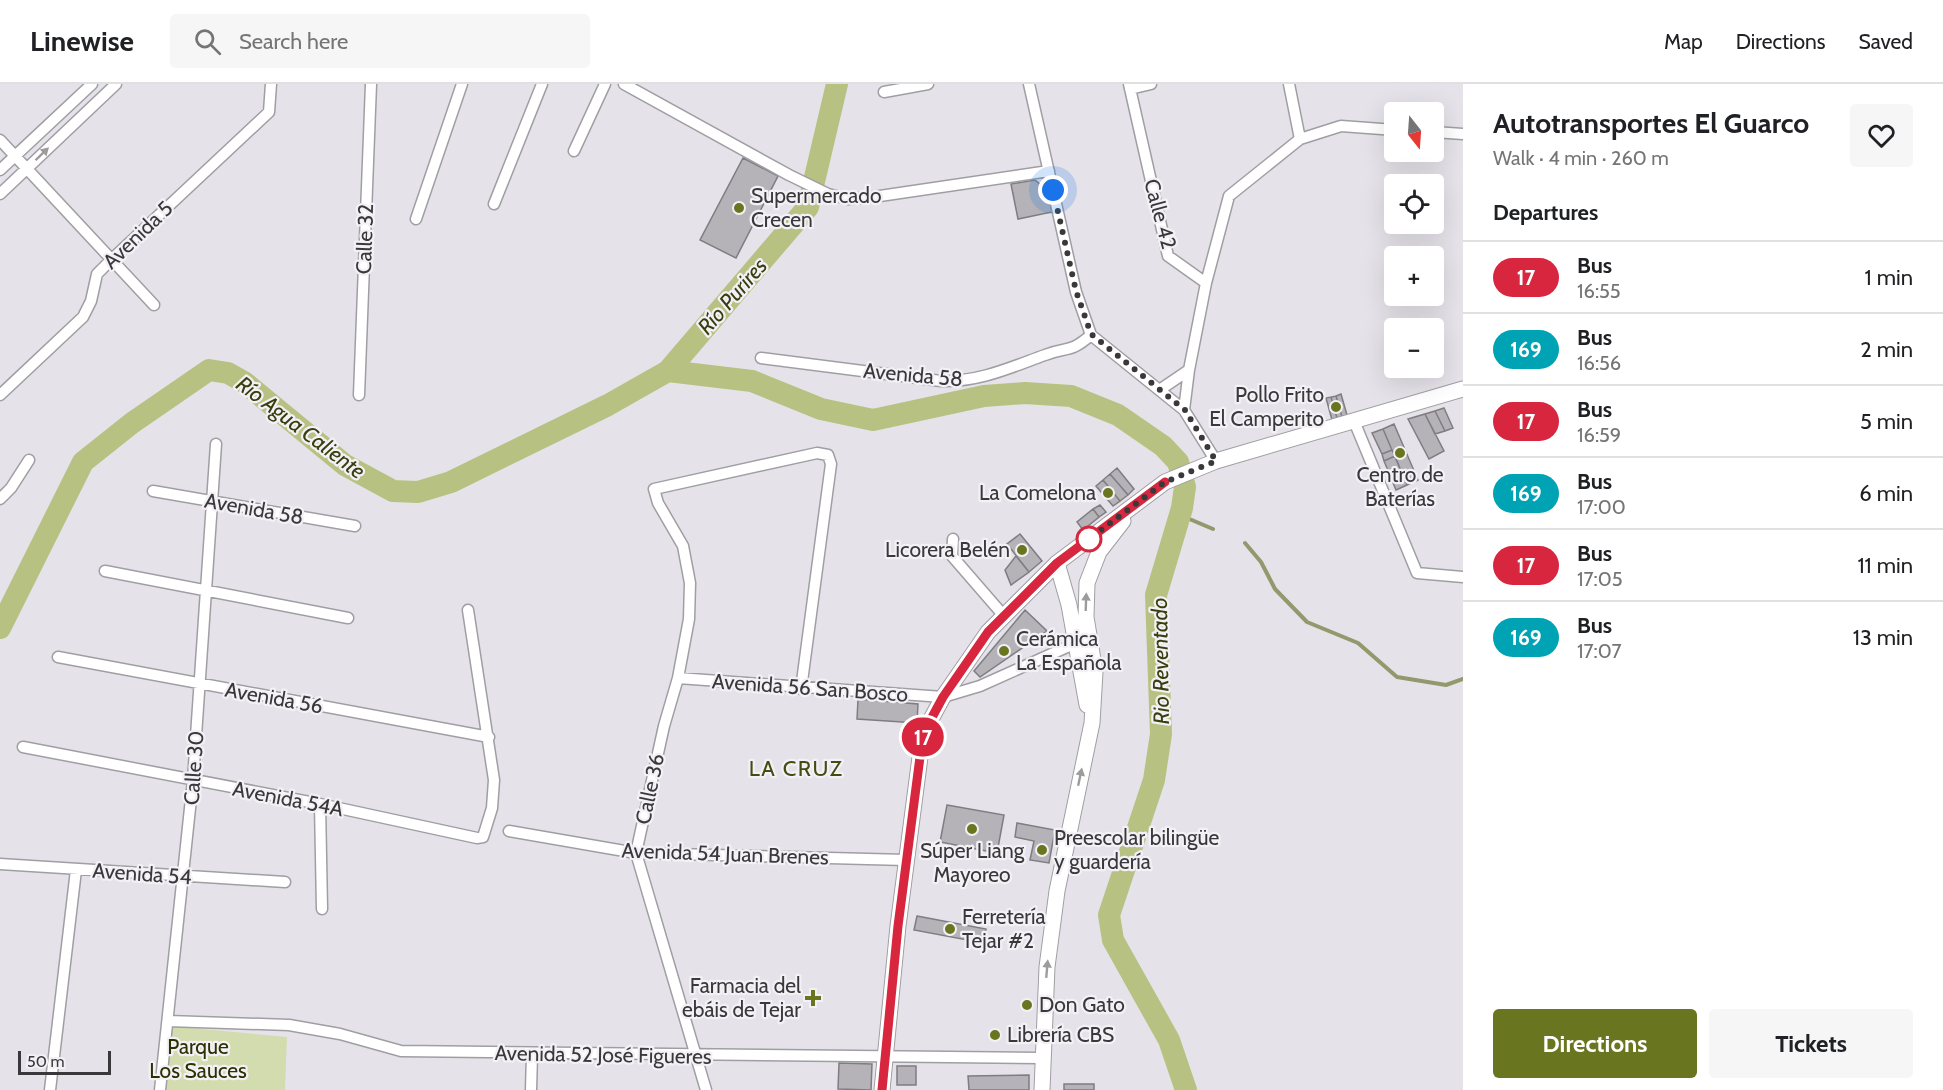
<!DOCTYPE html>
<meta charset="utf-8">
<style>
:root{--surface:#fff;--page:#f6f6f6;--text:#202124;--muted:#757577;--line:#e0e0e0;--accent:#6a751f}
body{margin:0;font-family:Cabin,sans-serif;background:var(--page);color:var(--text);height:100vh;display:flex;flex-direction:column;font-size:22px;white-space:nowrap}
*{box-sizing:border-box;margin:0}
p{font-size:20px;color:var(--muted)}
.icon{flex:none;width:33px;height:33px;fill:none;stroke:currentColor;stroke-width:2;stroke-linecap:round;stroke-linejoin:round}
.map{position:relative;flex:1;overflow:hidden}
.panel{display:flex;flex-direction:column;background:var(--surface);width:480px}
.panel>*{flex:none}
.badge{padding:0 12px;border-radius:20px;font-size:21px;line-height:39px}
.needle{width:39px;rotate:163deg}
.buttons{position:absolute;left:1384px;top:18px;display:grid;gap:12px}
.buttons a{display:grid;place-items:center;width:60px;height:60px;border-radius:6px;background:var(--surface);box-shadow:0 6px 24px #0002;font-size:30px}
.scale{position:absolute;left:18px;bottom:15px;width:93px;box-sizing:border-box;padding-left:6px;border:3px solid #39393b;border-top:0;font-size:16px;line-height:21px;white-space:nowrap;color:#39393b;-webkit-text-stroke:4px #f3f0f6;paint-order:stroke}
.you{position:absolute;width:30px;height:30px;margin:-15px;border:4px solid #fff;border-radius:50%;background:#1a73e8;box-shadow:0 0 0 9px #1a73e833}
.map>.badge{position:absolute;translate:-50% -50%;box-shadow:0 0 0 3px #fff}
h2{padding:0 30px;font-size:22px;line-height:54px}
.round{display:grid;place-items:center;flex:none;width:63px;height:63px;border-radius:6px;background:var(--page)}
.headline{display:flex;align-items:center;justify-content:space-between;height:102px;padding:0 30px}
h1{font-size:28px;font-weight:800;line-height:45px}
.cta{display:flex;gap:12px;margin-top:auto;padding:12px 30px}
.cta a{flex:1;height:69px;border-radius:6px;background:var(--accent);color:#fff;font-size:24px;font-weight:800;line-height:69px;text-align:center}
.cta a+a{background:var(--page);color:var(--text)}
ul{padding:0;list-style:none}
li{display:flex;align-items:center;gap:18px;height:72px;padding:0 30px;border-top:2px solid var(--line)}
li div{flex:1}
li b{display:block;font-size:22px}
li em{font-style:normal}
li .badge{min-width:66px;font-weight:700;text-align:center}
header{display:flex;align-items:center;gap:36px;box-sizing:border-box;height:84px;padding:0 30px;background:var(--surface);border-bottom:2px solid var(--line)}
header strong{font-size:28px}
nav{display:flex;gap:33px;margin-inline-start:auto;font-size:21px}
.search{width:420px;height:54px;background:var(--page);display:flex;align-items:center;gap:15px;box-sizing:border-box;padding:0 21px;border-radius:6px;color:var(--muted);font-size:22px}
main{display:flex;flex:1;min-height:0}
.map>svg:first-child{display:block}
</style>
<header>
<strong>Linewise</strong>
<div class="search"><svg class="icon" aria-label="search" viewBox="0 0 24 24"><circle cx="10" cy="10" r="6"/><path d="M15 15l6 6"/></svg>Search here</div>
<nav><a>Map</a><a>Directions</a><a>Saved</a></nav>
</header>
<main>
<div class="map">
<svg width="1463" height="1006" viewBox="0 0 1463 1006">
<rect width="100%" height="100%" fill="#e5e3e9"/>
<path fill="#d3dcaf" d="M170,942l117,11 -2,53h-123z"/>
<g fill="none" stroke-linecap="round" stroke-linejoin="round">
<path stroke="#91996d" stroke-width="4" d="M1180,431l33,14
M1245,459l16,19 14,27 32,33 51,21 39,34 49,8 17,-6"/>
<path stroke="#b7c282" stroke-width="22" d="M668,287l84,10 69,28 52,11 111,-24 41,-3 46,3 47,19 45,31 15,16 7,25 -3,21 -26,87 5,139 -7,46 -45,135 4,25 56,100 17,50
M0,544l83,-166 49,-39 77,-53 19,3 16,9 101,83 48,26 25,1 33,-10 157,-77 60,-34 140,-164 29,-123"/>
</g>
<path fill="#b5b3b8" stroke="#7f7d82" stroke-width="1.5" d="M743,74l35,18 -42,82 -36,-18z
M1035,96l12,10 5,22 -34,7 -7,-35z
M1341,310l6,21 -5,2 -6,-21z
M1336,312l6,21 -5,1 -6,-21z
M1331,313l6,21 -5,2 -6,-22z
M1444,324l9,20 -8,3 -10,-20z
M1435,327l10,20 -10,3 -10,-20z
M1425,330l19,37 -15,8 -21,-40z
M1394,340l24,56 -11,5 -24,-56z
M1383,345l9,21 -10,4 -10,-21z
M1392,366l3,6 -11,5 -2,-7z
M1395,372l12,29 -11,5 -12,-29z
M1117,384l17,21 -6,6 -18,-21z
M1110,390l18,21 -8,6 -17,-21z
M1103,396l17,21 -7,5 -17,-20z
M1100,421l6,7 -7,5 -6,-8z
M1093,425l6,8 -16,13 -6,-8z
M1020,450l22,27 -13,11 -22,-28z
M1016,472l13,16 -18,13 -6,-15z
M1025,526l22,21 -67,46 -6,-6z
M858,615l60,5 -1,19 -60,-4z
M947,721l57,10 -7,38 -57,-11z
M1017,739l38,7 -6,33 -19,-3 4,-19 -19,-4z
M917,832l69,13 -3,14 -69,-13z
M839,979l33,1 -1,26 -33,-1z
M897,982h19v19h-19z
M1029,991v15h-60l-1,-14z
M1064,1000h30v6h-30z"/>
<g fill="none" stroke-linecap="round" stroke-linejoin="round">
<g stroke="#a09ea3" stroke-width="13">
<path id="minor" d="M624,0l165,91 39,19 20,5 25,-2 176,-26
M1029,0l47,208 15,43 93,75
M1129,0l39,172 38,27 -17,87 -5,40 32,51
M1289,0l11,55
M1130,5l21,-5
M884,8l44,-8
M1434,48l29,2
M0,56l154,165
M574,67l31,-67
M0,86l92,-86
M0,110l116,-110
M494,120l48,-120
M416,135l46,-135
M1206,199l23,-87 71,-57 41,-13 54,4
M761,274l180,23c38,1 68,-13 104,-26 23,-9 24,-1 46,-20
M1161,305l28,-19
M0,311l83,-78 8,-16 6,-27 14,-14 158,-148 2,-28
M359,311l12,-311
M1354,337l63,152 46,4
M153,407l202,35
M0,415l11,-11 18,-28
M953,455l-1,17 52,60
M105,487l243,47
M58,573l431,80
M678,594l265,19 37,-11 96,-43
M23,663l297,57 157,34 6,-1 9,-29 2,-28 -26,-170
M320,720l2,105
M509,747l127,22 270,7
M0,780l285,18
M168,937l121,4 51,9 61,17 640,7
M50,1006l26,-220
M160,1006l33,-310 23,-336
M531,1006l1,-36
M706,1006l-70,-237 28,-127 14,-48 11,-59 1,-36 -7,-37 -25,-43 -4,-14 163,-36 11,2 3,9 -30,225"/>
</g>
<g stroke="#a09ea3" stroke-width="17">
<path id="secondary" d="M1057,479l12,42 18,100
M882,1006l16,-164 25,-192 20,-37 45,-65 69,-69 108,-81 51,-21 247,-72
M1042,1006l5,-123 10,-76 35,-168 3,-51 -9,-55 1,-34 12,-31 24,-31"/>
</g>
<use href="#minor" stroke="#fff" stroke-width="10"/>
<use href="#secondary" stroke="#fff" stroke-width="15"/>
</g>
<defs><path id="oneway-solid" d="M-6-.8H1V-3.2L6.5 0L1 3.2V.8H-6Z" transform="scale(1.5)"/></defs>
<g fill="#9c9c9d">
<use href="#oneway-solid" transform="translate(42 70) rotate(-44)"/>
<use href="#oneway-solid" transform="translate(1086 518) rotate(-88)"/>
<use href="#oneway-solid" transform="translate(1080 693) rotate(-78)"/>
<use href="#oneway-solid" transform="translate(1047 885) rotate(-85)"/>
</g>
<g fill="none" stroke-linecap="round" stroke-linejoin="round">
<g stroke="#fff" stroke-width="14">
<path id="line" d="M882,1006l16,-164 25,-192 20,-37 45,-65 69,-69 108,-81"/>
</g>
<use href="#line" stroke="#d7263d" stroke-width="9"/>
<path stroke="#39393b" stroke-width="6" stroke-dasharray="0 10.8" d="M1053,106l23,101 15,43 94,76 31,51 -51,21 -76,57"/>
</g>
<g fill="#6a751f" stroke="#f3f0f6" stroke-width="2">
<circle cx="739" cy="124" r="6"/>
<circle cx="1336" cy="323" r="6"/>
<circle cx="1400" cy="369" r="6"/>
<circle cx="1108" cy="409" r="6"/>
<circle cx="1022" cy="466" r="6"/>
<circle cx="1004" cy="567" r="6"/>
<circle cx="972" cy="745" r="6"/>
<circle cx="1042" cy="766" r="6"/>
<circle cx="950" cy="845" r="6"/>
<path d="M810 905h6v6h6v6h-6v6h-6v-6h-6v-6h6z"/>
<circle cx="1027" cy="921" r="6"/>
<circle cx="995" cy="951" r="6"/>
</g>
<circle fill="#fff" stroke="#d7263d" stroke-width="3" cx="1089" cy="455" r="12"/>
<g text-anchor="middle" stroke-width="4.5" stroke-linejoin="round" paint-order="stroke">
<g font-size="21" fill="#39393b" stroke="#f3f0f6" text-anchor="start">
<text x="751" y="119">Supermercado<tspan x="751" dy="24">Crecen</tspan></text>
<text x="1324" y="318" text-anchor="end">Pollo Frito<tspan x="1324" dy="24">El Camperito</tspan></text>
<text x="1400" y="398" text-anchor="middle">Centro de<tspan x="1400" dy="24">Baterías</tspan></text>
<text x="1096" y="416" text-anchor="end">La Comelona</text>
<text x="1010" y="473" text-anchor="end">Licorera Belén</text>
<text x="1016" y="562">Cerámica<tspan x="1016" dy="24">La Española</tspan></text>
<text x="1054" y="761">Preescolar bilingüe<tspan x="1054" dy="24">y guardería</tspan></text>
<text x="972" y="774" text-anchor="middle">Súper Liang<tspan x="972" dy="24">Mayoreo</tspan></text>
<text x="962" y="840">Ferretería<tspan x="962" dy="24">Tejar #2</tspan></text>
<text x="801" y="909" text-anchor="end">Farmacia del<tspan x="801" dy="24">ebáis de Tejar</tspan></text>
<text x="1039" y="928">Don Gato</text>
<text x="1007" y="958">Librería CBS</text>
</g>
<g font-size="21" fill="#39393b" stroke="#f3f0f6">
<text transform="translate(1160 130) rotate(75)" y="7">Calle 42</text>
<text transform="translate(138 151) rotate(-44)" y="7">Avenida 5</text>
<text transform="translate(365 155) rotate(-88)" y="7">Calle 32</text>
<text transform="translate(913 291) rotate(5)" y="7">Avenida 58</text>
<text transform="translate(254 425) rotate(10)" y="7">Avenida 58</text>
<text transform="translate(810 604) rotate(4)" y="7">Avenida 56 San Bosco</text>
<text transform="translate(274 614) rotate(10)" y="7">Avenida 56</text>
<text transform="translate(194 684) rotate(-86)" y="7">Calle 30</text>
<text transform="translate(650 705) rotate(-78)" y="7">Calle 36</text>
<text transform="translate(288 715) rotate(11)" y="7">Avenida 54A</text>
<text transform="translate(725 770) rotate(2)" y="7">Avenida 54 Juan Brenes</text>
<text transform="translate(142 790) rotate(4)" y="7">Avenida 54</text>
<text transform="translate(603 971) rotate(1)" y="7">Avenida 52 José Figueres</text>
</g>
<g font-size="21" fill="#2c3100" stroke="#f3f0f6">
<text x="198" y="970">Parque<tspan x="198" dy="24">Los Sauces</tspan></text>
</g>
<g font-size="22" font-style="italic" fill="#383f0e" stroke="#f3f0f6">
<text transform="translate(732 212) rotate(-49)" y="8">Río Purires</text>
<text transform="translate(301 343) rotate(37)" y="8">Río Agua Caliente</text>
<text transform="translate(1160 577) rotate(-91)" y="8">Rio Reventado</text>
</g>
<g font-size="22" letter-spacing="1.5" fill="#454c12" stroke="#f3f0f6">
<text x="796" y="692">LA CRUZ</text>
</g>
</g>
</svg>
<div class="buttons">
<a><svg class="needle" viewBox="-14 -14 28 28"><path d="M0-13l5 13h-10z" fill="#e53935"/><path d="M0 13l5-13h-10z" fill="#757577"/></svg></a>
<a><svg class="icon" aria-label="locate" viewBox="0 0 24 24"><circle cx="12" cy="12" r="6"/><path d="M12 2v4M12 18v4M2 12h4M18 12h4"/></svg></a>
<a>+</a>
<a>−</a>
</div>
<div class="scale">50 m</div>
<div class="you" style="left:1053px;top:106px"></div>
<b class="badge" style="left:923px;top:653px;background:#d7263d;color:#fff">17</b>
</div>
<section class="panel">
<div class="headline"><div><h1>Autotransportes El Guarco</h1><p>Walk · 4 min · 260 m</p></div><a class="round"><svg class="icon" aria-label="heart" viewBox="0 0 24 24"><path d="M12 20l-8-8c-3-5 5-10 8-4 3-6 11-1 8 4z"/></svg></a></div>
<h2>Departures</h2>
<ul>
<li><span class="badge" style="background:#d7263d;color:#fff">17</span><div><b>Bus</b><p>16:55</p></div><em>1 min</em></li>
<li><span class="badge" style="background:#00a3b4;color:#fff">169</span><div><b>Bus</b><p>16:56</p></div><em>2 min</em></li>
<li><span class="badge" style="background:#d7263d;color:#fff">17</span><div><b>Bus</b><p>16:59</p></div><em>5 min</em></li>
<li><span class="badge" style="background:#00a3b4;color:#fff">169</span><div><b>Bus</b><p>17:00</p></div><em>6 min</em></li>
<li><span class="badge" style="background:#d7263d;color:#fff">17</span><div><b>Bus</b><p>17:05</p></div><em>11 min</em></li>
<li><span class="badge" style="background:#00a3b4;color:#fff">169</span><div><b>Bus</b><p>17:07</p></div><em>13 min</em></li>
</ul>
<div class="cta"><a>Directions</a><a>Tickets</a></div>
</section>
</main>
